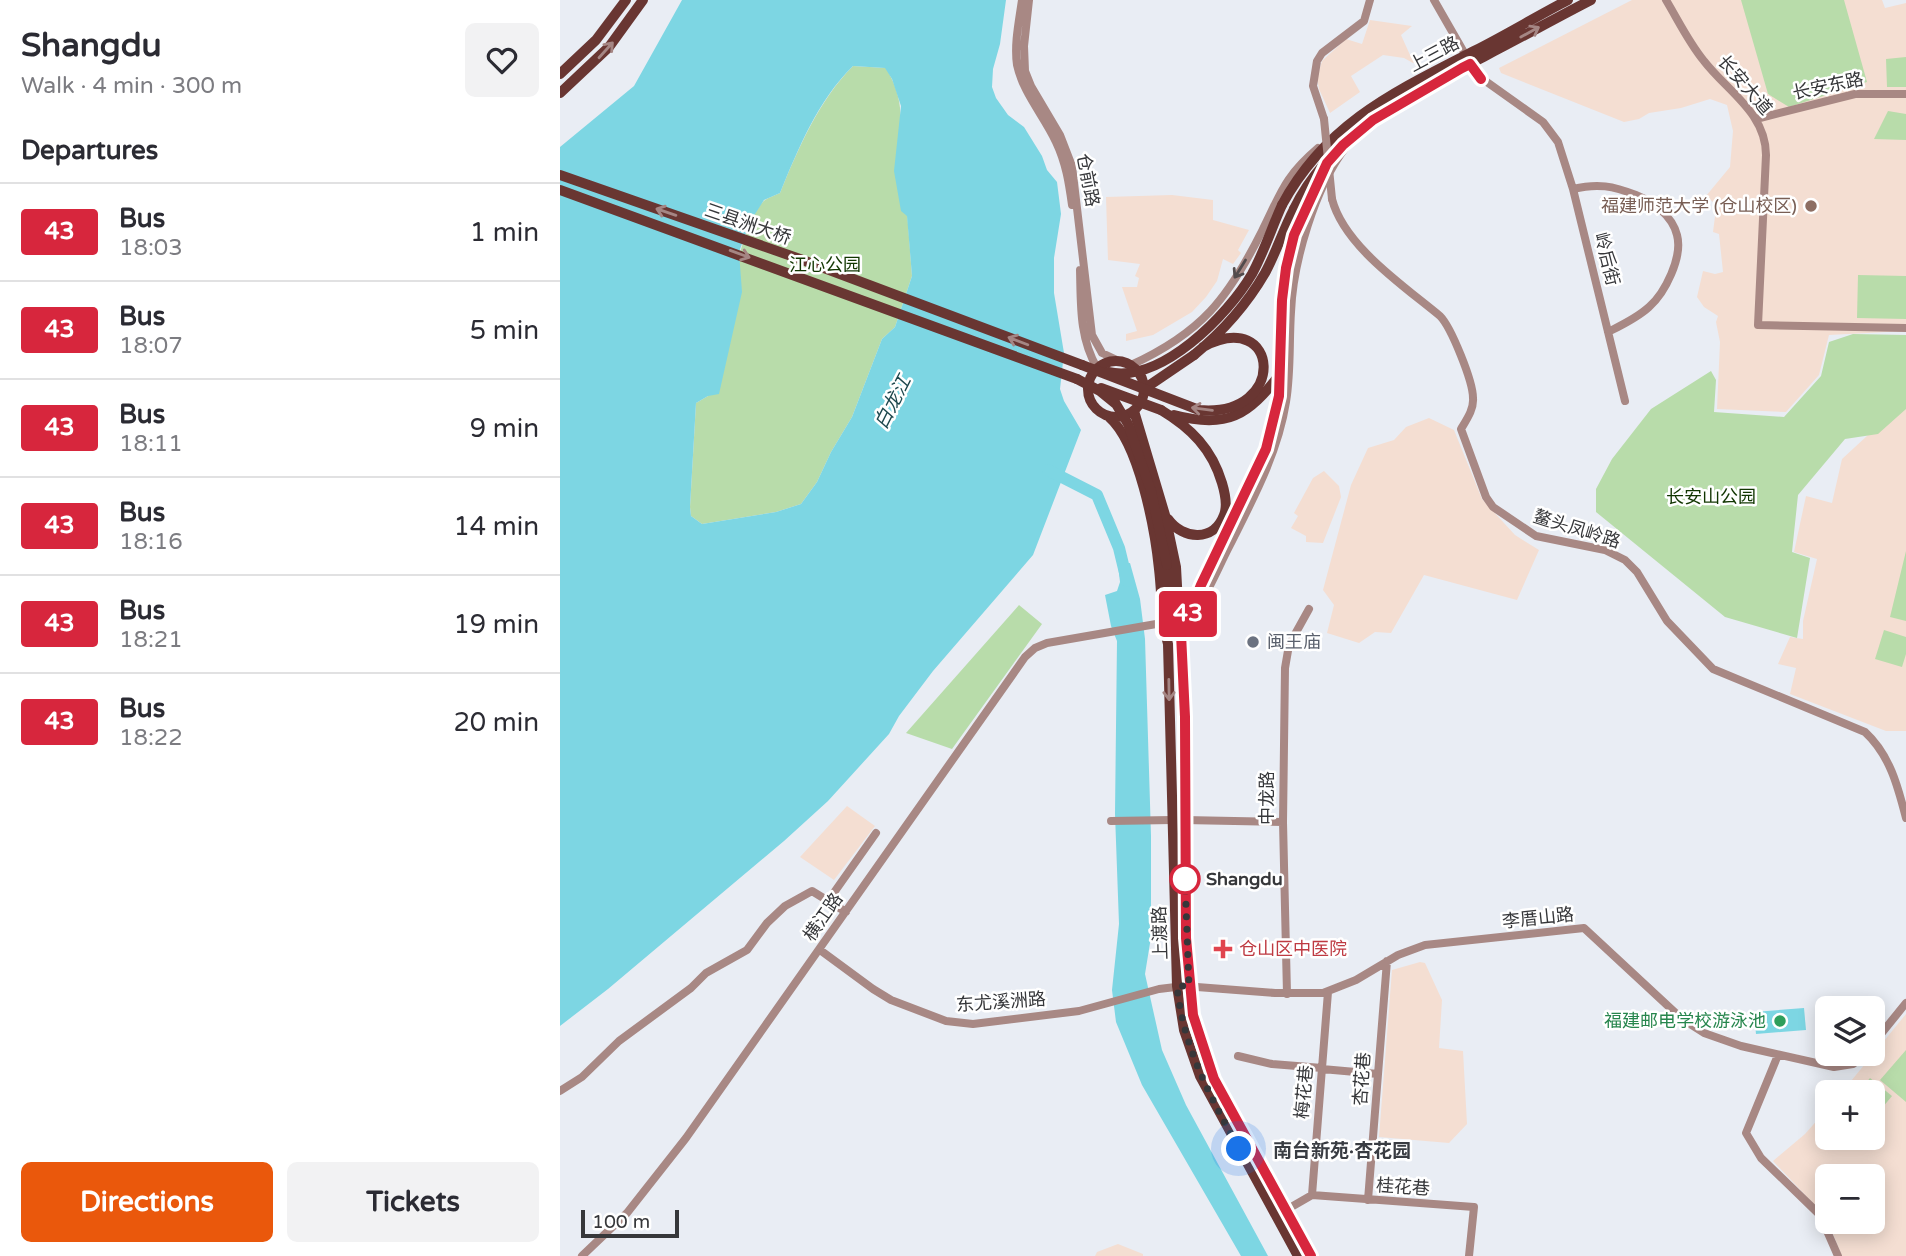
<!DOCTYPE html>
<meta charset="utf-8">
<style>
:root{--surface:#fff;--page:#f2f2f3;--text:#2b2b33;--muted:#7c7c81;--line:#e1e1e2;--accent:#ea580c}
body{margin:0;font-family:"Varela Round","Noto Sans SC",sans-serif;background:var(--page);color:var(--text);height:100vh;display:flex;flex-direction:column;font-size:26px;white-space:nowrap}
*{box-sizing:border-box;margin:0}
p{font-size:23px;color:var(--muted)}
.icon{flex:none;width:38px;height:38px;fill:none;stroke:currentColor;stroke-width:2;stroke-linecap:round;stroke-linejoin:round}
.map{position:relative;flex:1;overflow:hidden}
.side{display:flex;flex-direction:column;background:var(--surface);width:560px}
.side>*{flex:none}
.badge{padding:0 14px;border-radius:5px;font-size:24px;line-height:46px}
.tools{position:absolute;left:1255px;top:996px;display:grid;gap:14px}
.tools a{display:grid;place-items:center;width:70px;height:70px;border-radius:10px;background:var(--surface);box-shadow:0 4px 18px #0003;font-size:35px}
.scale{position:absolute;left:21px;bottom:18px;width:98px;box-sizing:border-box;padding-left:7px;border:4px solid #36373a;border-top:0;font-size:19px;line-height:24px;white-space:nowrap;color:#36373a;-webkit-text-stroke:5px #fff;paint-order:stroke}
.you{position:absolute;width:35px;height:35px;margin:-18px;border:5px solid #fff;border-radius:50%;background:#1a73e8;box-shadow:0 0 0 10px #1a73e833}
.map>.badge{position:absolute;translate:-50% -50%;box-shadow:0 0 0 4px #fff}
h2{padding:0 21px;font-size:26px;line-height:63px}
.round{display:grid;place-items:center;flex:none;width:74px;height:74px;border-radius:10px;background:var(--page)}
.headline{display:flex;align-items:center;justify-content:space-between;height:119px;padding:0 21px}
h1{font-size:33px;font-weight:700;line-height:52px}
.primary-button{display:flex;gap:14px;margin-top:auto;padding:14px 21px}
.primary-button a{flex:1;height:80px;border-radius:10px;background:var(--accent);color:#fff;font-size:28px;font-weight:700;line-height:80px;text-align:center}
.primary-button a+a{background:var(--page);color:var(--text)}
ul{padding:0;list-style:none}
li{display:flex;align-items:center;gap:21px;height:98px;padding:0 21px;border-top:2px solid var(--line)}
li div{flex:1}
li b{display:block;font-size:26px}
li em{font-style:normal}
li .badge{min-width:77px;font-weight:700;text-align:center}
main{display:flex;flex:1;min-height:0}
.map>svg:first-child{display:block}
</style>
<main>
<section class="side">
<div class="headline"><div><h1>Shangdu</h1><p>Walk · 4 min · 300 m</p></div><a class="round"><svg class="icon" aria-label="heart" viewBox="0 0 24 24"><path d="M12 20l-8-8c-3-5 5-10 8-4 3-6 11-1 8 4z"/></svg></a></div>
<h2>Departures</h2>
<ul>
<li><span class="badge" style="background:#d7263d;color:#fff">43</span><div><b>Bus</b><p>18:03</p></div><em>1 min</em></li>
<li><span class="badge" style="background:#d7263d;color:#fff">43</span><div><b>Bus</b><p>18:07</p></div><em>5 min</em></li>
<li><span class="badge" style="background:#d7263d;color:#fff">43</span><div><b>Bus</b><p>18:11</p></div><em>9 min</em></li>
<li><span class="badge" style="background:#d7263d;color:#fff">43</span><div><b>Bus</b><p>18:16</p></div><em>14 min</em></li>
<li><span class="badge" style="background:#d7263d;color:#fff">43</span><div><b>Bus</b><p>18:21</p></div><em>19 min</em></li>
<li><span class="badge" style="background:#d7263d;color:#fff">43</span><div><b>Bus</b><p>18:22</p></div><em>20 min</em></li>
</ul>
<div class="primary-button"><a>Directions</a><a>Tickets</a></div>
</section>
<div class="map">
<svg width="1346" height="1256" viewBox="0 0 1346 1256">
<rect width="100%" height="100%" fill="#e9edf4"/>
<path fill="#f4ded2" d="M1072,0h250l3,8 21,-5v328l-77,4 -10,40 -33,37 -69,-3 3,-67 -4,-20 2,-6 -14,-9 -7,-10 6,-26 12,3 8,-2 -4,-38 -6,-2 3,-23 -2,-6 -8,-7 24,-29 3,-36 -6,-26 -17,-6 -29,9 -32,5 -10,6 -15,3 -123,-49 -2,-5z
M810,20l42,6 -11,9 9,20 10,3 -7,5 -9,-5 -21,-3 -32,21 9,16 -30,21 -11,-24 -2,-11 5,-17 24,-22 16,5z
M612,195l41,5v20l36,10 -11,20 3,3 -8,11 -10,-5 -6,22 -11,16 -14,15 -39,23 -27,6v-7l11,-3 -15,-44h15l2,-9 -4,-2 5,-12 -32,-4 -2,-63z
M1346,400v331h-20l-96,-37 6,-26 -18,-4 12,-27 13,2v-18l14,-62 -23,-7 12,-56 26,7 10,-44z
M869,418l25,12 28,69 33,36 24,15 -22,50 -93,-25 -33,58 -16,-1 -16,11 -32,-10 7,-28 -11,-15 28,-105 17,-37 26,-8 12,-13z
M764,471l15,15 2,11 -18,46 -17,-1v-6l-15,-8 7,-12 -4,-3 19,-35z
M287,806l28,20 -41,54 -34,-23z
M860,962l5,1 17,37 -3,48 24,3 4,73 -18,19 -70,-6 13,-167z
M1346,1014v242h-64l-14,-34h44v-46h-45v42l-54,-57 32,-27 22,-25v29h45v-46h-30z
M558,1244l25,10v2h-48l2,-4z"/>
<path fill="#b8dcaa" d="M1181,0h103l23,82 -78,25 -21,-13z
M1346,57v30h-19l-1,-28z
M293,66l33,2c9,15 16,34 14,52l12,156 -17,51 -13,12 -30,78 -21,35 -14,30 -16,22 -25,8 -74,12 -11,-8 -1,-9 6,-104 12,-7c8,-38 31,-176 57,-196 4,-3 11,-5 15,-7 18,-44 39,-93 73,-127z
M1328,111l18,3v26l-32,-1z
M1298,275l48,1v43l-49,-1z
M1293,334l53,1v74l-28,25 -33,5 -47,56 -6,57 18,6 -13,80 -72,-21 -129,-105v-23l16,-30 39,-50 60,-38 5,9 -2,32 70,5 37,-41 8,-34z
M1346,551v70l-16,-4z
M459,605l23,19 -90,125 -46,-16z
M1324,630l22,7v17l-4,13 -27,-8z
M1346,1050v52l-26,-22z
M1310,1078l22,18 -10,12 -9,-9 -1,-7h-8l-3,-3z"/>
<path fill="#7dd6e3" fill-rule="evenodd" d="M122,0h324l-6,44 -7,25 -1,18 4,11 12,17 16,12 18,29 5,14 10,12 4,32 -7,44v35l10,60 -4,36 4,12 17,29 -48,125 -100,116 -34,45 -10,18 -61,67 -44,40 -176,148 -48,37v-879l74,-61zM293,66l32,2 7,11 9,27 -7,65 7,40 6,5 5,60 -17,51 -13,12 -30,78 -21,35 -14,30 -16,22 -25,8 -74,12 -11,-8 -1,-9 6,-104 12,-7 11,-2 23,-102 -3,-40 11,-30 14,-22 16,-7c18,-44 38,-93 73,-127z
M570,563l10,36 5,40 6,197v101l-6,37 17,76 24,55 82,151h-27l-99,-171 -26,-63 -4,-32 7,-66 -4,-110 2,-173 -6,-15 -6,-31 12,-4 3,-9 -2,-17z
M1244,1008l2,22 -50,4 -2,-22z"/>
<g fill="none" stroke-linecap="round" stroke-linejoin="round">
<path stroke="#7dd6e3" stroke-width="12" d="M488,470l49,25 22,53 8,33"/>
<path stroke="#a88884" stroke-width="8" d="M462,0c-3,21 -8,44 -5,65 6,28 27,51 39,77 10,21 13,41 16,63
M469,0l-5,46 1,25 6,15 29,49 12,31 20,169 10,18 17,8
M874,0l43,75 66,47 15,20 15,47 52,212
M1106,0c12,20 23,43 38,61 23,30 62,52 62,94l-8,170 148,3
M764,119l-11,-33 4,-25 5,-8 42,-32 6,-21
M1196,119l99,-25h51
M1013,189c25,-6 40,-3 63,6 17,7 36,20 41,40 6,22 -12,58 -28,72 -12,11 -27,18 -41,25
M772,199c12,47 72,87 108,117 11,11 33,65 33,82 1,11 -6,21 -12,31l25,68 7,10 43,29 69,14 20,10 12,12 30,49 46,48 152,63c25,23 33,55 41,86
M520,270c1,34 -1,67 17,98
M571,365c70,-32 97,-66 131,-134 19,-38 22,-54 56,-83
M630,620c17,-24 27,-50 40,-75 23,-46 48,-92 56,-143 5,-30 3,-60 5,-90 2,-50 24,-125 55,-165
M624,820l99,2
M551,821l61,-1
M268,901l48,-68
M260,950l53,39 18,11 55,21 27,3 106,-13 80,-22 25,-3 91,7h48l33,-13 42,-25 27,-10 159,-17 98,91 22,14 37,13 93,21 19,-3 13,-10
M727,994l-4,-172 2,-154 4,-23 20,-36
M1312,1045l34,-42
M1218,1055l-32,78 15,25 59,57 18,41
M678,1056l34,8 50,4
M762,1069l56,5
M0,1091l22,-14 37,-36 72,-53 15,-15 41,-23 20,-27 18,-17 27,-15 34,21
M752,1195l16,-203
M808,1200l19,-239
M726,1210l26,-15 162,12 -5,49
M22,1256l45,-43 59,-75 339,-481 10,-9 12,-5 115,-20"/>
<path stroke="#693632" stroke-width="10" d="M0,74l36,-34 30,-40
M0,93l49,-46 34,-47
M0,175l240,84 282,106
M0,190l517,189
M722,205c44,-82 114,-114 192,-154 32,-16 63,-35 94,-51
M734,209c37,-77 121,-116 193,-154 35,-18 69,-37 104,-55
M745,209l17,-36
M528 389a28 28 0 1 1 56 0a28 28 0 1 1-56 0Z
M584,389l50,-34
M601,410c30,18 51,39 61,73 3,10 6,22 2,32 -10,27 -41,25 -56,4
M574,411l31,104 11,52 8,150 2,221 7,77 21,64 97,177
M614,415c53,14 74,1 106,-41
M549,417c30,26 46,112 50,152 3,25 2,50 9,75l9,342 7,44 16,46 98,180
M607,565l2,49
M622,630c34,-84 93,-164 98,-256"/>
<path stroke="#a88884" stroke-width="8" d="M764,119l8,80"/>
<path stroke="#693632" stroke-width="10" d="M634,355c27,-22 53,-51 71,-82 11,-20 18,-43 29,-64
M522,365l117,45c90,8 81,-104 4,-63
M548,372c53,12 120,-57 144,-98 12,-22 20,-47 30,-69
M720,374c2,-60 2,-109 25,-165
M517,379l23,12 16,13 12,20 23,67 16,74
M541,388l60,22"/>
</g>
<defs><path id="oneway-shaft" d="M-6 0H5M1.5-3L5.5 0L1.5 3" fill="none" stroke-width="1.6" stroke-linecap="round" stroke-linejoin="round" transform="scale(1.75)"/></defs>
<g stroke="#a58684">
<use href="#oneway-shaft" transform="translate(970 32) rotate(-29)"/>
<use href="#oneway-shaft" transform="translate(46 50) rotate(-48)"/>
<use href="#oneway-shaft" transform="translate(106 212) rotate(-161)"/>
<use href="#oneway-shaft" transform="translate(180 254) rotate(20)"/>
<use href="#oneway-shaft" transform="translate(458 341) rotate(-159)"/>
<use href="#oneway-shaft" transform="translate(642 409) rotate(-173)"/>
<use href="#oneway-shaft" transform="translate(609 690) rotate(89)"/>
</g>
<use stroke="#524b4c" href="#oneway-shaft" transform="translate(680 269) rotate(122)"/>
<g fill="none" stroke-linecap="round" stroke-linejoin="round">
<g stroke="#fff" stroke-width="16">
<path id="line" d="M751,1256l-97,-177 -21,-64 -7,-77 -1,-221 -4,-83 20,-49 65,-136 13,-53 3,-96 4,-32 8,-33 33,-72 16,-18 30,-25 89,-52 8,-4 11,15"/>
</g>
<use href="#line" stroke="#d7263d" stroke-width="10"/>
<path stroke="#36373a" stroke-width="7" stroke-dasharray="0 12.6" d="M625,879l4,107h-12c6,61 33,110 62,163"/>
</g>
<circle fill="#8d6e63" stroke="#fff" stroke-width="2.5" cx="1251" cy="206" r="7"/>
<circle fill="#6b7280" stroke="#fff" stroke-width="2.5" cx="693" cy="642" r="7"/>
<circle fill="#fff" stroke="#d7263d" stroke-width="3.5" cx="625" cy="879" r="14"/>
<path fill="#e0444e" stroke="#fff" stroke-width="2.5" d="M659.5 938.5h7v7h7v7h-7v7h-7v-7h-7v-7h7z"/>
<circle fill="#2e9e5b" stroke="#fff" stroke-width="2.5" cx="1220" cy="1021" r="7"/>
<g text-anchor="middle" stroke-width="5" stroke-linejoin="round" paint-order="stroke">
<g font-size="18" fill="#36373a" stroke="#fff">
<text transform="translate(874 54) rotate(-28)" y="6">上三路</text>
<text transform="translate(1185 85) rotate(49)" y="6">长安大道</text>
<text transform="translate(1268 86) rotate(-12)" y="6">长安东路</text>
<text transform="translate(528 180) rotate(79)" y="6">仓前路</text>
<text transform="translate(188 224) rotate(19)" y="6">三县洲大桥</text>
<text transform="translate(1047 259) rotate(76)" y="6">岭后街</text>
<text transform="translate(1017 529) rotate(17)" y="6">鳌头凤岭路</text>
<text transform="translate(707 798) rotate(-90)" y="6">中龙路</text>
<text transform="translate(263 917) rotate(-55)" y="6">横江路</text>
<text transform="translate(978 918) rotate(-6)" y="6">李厝山路</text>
<text transform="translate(600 933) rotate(-92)" y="6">上渡路</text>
<text transform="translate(441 1002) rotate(-4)" y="6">东尤溪洲路</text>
<text transform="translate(802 1079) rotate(-86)" y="6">杏花巷</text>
<text transform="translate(744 1092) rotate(-85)" y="6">梅花巷</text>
<text transform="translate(843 1187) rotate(4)" y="6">桂花巷</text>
</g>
<g font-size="18" fill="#785e54" stroke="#fff" text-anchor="end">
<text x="1237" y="212">福建师范大学 (仓山校区)</text>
</g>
<g font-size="18" fill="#113600" stroke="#fff">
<text x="265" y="271">江心公园</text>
<text x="1151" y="503">长安山公园</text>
</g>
<g font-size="18" fill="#5b616d" stroke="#fff" text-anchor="start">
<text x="707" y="648">闽王庙</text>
</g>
<g font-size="18" font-weight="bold" fill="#36373a" stroke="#fff" text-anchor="start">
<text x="646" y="885">Shangdu</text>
</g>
<g font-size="18" fill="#be3a42" stroke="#fff" text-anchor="start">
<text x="679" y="955">仓山区中医院</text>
</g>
<g font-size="18" fill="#27864d" stroke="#fff" text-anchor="end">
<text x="1206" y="1027">福建邮电学校游泳池</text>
</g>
<g font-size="19" font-style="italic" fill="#1e484e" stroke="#fff">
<text transform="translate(332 402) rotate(-63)" y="7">白龙江</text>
</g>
<g font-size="19" font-weight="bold" fill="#393c42" stroke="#fff">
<text x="782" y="1157">南台新苑·杏花园</text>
</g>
</g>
</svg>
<div class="tools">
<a><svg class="icon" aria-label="layers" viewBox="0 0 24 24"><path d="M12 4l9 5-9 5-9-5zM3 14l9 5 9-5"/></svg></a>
<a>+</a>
<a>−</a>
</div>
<div class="scale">100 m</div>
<div class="you" style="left:679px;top:1149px"></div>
<b class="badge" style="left:628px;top:614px;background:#d7263d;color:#fff">43</b>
</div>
</main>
